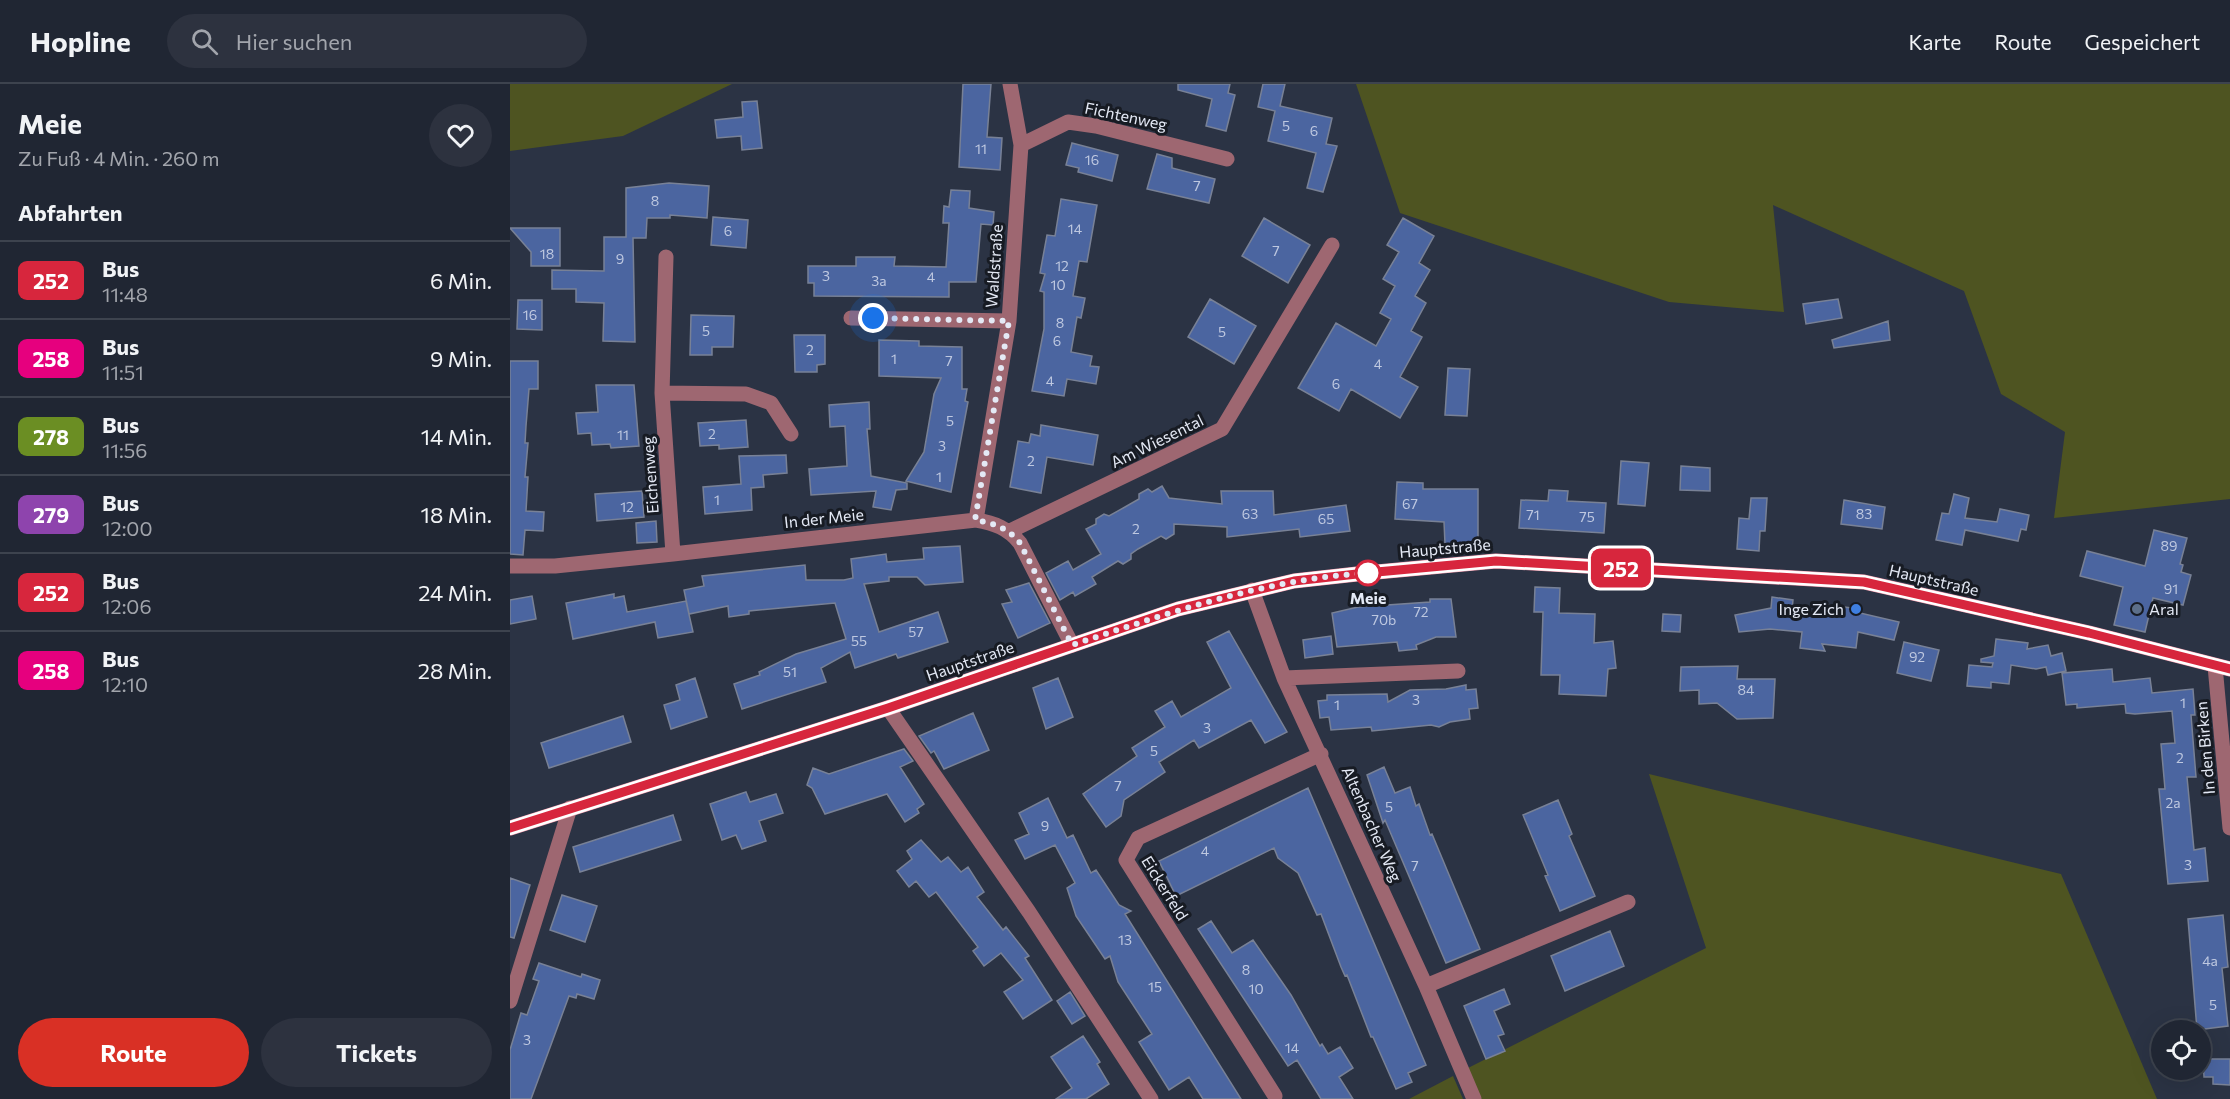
<!DOCTYPE html>
<html lang="de">
<meta charset="utf-8">
<style>
:root{--surface:#202633;--page:#2d323f;--text:#f1f3f6;--muted:#a2a5ac;--line:#3d434e;--accent:#d93025}
body{margin:0;font-family:Commissioner,sans-serif;background:var(--page);color:var(--text);height:100vh;display:flex;flex-direction:column;font-size:22px;white-space:nowrap}
*{box-sizing:border-box;margin:0}
p{font-size:20px;color:var(--muted)}
.icon{flex:none;width:33px;height:33px;fill:none;stroke:currentColor;stroke-width:2;stroke-linecap:round;stroke-linejoin:round}
.map{position:relative;flex:1;overflow:hidden}
.panel{display:flex;flex-direction:column;background:var(--surface);width:510px}
.panel>*{flex:none}
.badge{padding:0 12px;border-radius:9px;font-size:21px;line-height:39px}
.fabs{position:absolute;left:1641px;top:936px;display:grid;gap:12px}
.fabs a{display:grid;place-items:center;width:60px;height:60px;border-radius:50%;background:var(--surface);box-shadow:0 6px 24px #0002,0 0 0 2px var(--line);font-size:30px}
.you{position:absolute;width:30px;height:30px;margin:-15px;border:4px solid #fff;border-radius:50%;background:#1a73e8;box-shadow:0 0 0 9px #1a73e833}
.map>.badge{position:absolute;translate:-50% -50%;box-shadow:0 0 0 3px #fff}
h2{padding:0 18px;font-size:22px;line-height:54px}
.round{display:grid;place-items:center;flex:none;width:63px;height:63px;border-radius:32px;background:var(--page)}
.headline{display:flex;align-items:center;justify-content:space-between;height:102px;padding:0 18px}
h1{font-size:28px;font-weight:700;line-height:45px}
.primary-button{display:flex;gap:12px;margin-top:auto;padding:12px 18px}
.primary-button a{flex:1;height:69px;border-radius:36px;background:var(--accent);color:#fff;font-size:24px;font-weight:700;line-height:69px;text-align:center}
.primary-button a+a{background:var(--page);color:var(--text)}
ul{padding:0;list-style:none}
li{display:flex;align-items:center;gap:18px;height:78px;padding:0 18px;border-top:2px solid var(--line)}
li div{flex:1}
li b{display:block;font-size:22px}
li em{font-style:normal}
li .badge{min-width:66px;font-weight:700;text-align:center}
header{display:flex;align-items:center;gap:36px;box-sizing:border-box;height:84px;padding:0 30px;background:var(--surface);border-bottom:2px solid var(--line)}
header strong{font-size:28px}
nav{display:flex;gap:33px;margin-inline-start:auto;font-size:21px}
.search{width:420px;height:54px;background:var(--page);display:flex;align-items:center;gap:15px;box-sizing:border-box;padding:0 21px;border-radius:33px;color:var(--muted);font-size:22px}
main{display:flex;flex:1;min-height:0}
.map>svg:first-child{display:block}
</style>
<header>
<strong>Hopline</strong>
<div class="search"><svg class="icon" aria-label="search" viewBox="0 0 24 24"><circle cx="10" cy="10" r="6"/><path d="M15 15l6 6"/></svg>Hier suchen</div>
<nav><a>Karte</a><a>Route</a><a>Gespeichert</a></nav>
</header>
<main>
<section class="panel">
<div class="headline"><div><h1>Meie</h1><p>Zu Fuß · 4 Min. · 260 m</p></div><a class="round"><svg class="icon" aria-label="heart" viewBox="0 0 24 24"><path d="M12 20l-8-8c-3-5 5-10 8-4 3-6 11-1 8 4z"/></svg></a></div>
<h2>Abfahrten</h2>
<ul>
<li><span class="badge" style="background:#d7263d;color:#fff">252</span><div><b>Bus</b><p>11:48</p></div><em>6 Min.</em></li>
<li><span class="badge" style="background:#e6007e;color:#fff">258</span><div><b>Bus</b><p>11:51</p></div><em>9 Min.</em></li>
<li><span class="badge" style="background:#6b8e23;color:#fff">278</span><div><b>Bus</b><p>11:56</p></div><em>14 Min.</em></li>
<li><span class="badge" style="background:#8e44ad;color:#fff">279</span><div><b>Bus</b><p>12:00</p></div><em>18 Min.</em></li>
<li><span class="badge" style="background:#d7263d;color:#fff">252</span><div><b>Bus</b><p>12:06</p></div><em>24 Min.</em></li>
<li><span class="badge" style="background:#e6007e;color:#fff">258</span><div><b>Bus</b><p>12:10</p></div><em>28 Min.</em></li>
</ul>
<div class="primary-button"><a>Route</a><a>Tickets</a></div>
</section>
<div class="map">
<svg width="1720" height="1015" viewBox="0 0 1720 1015">
<rect width="100%" height="100%" fill="#2b3344"/>
<path fill="#4e5421" d="M0,0h222l-109,52 -113,15z
M846,0h874v415l-176,19 11,-86 -64,-38 -37,-103 -191,-86 11,107 -115,-10 -269,-89z
M1139,690l412,100 96,225h-676l-13,-31 238,-120z
M943,992l10,23h-54z"/>
<path fill="#4b65a0" stroke="#788196" stroke-width="1.5" d="M453,0h28l-4,53 15,1 -2,32 -41,-3z
M668,0h52l-2,9 7,2 -9,36 -20,-5 6,-27 -34,-9z
M753,0h22l-5,22 52,12 -6,26 11,2 -14,46 -16,-4 9,-35 -48,-12 7,-30 -17,-4z
M247,17l5,47 -20,2 -1,-14 -24,2 -2,-18 28,-3 -1,-15z
M562,59l46,12 -6,26 -34,-9 1,-4 -13,-3z
M647,70l15,4v10l43,11 -6,24 -62,-14z
M159,99l40,3 -2,32 -37,-3v3h-23l-1,20h-13l2,104 -32,-1 1,-38 -28,-1v-13h-24v-19l52,1v-34h22v-49z
M441,106l19,1 -1,17 25,4 -1,13 -12,-1 -5,58h-27v15l-135,-1v-13h-6v-17h48v-9h39l-1,9 52,1 3,-44h-6l1,-17 5,1z
M551,115l36,6 -10,57 -8,-1 -6,35 12,2 -4,20 -4,-1 -6,35 21,4 -2,10 9,1 -3,17 -29,-5 -3,17 -32,-5 12,-62v-37l-4,-1 5,-17 -5,-1 7,-38 8,1z
M203,133l35,3 -2,28 -35,-3z
M754,134l46,27 -22,38 -46,-27z
M893,134l31,18 -15,27 11,7 -15,26 11,7 -15,28 11,6 -22,40 18,10 -18,31 -49,-29 -12,22 -41,-23 38,-65 40,23 15,-27 -11,-6 15,-27 -12,-7 16,-27 -12,-7z
M0,144h50v38h-29v-14z
M700,215l46,27 -22,38 -46,-27z
M1328,215l4,19 -36,6 -3,-20z
M8,216h24v30l-25,-1z
M181,231l43,1 -1,31h-21v8h-22z
M1378,237l2,19 -56,8 -2,-8z
M284,251h31v29l-8,1v7h-22z
M369,256l40,1v5l43,1v42h5l-2,12 3,1 -17,90 -45,-11 18,-29 10,-58 7,-16 -62,-2z
M0,277h28v28h-9l-3,37 -1,17h3l-3,34h3l-2,34 18,1 -1,19 -18,-1 -2,25 -13,-1z
M938,284l22,1 -3,47 -22,-1z
M86,301h38l5,61 -28,2 -1,-4 -18,1 -1,-12 -13,1 -2,-21 22,-1z
M359,318l1,27h-3l4,47 36,7v6l-11,1 -5,20 -18,-3 3,-16 -65,4 -2,-26 38,-3 -2,-40 -15,1 -1,-22z
M236,336l2,27 -29,2v-4l-19,1 -2,-23z
M531,341l57,10 -5,30 -46,-8 -6,36 -31,-6 8,-46 11,2 2,-9 9,2z
M276,371l1,18 -24,2 1,12 -13,1 1,22 -47,4 -2,-27 38,-3 -2,-28z
M1111,377l28,2 -4,43 -27,-2z
M1171,382l29,2v23l-30,-1z
M887,398l26,1v6h55v54l-33,1 -1,-22 -49,-3z
M652,402l7,12 53,6 -1,-13h52l1,24 72,-10 4,26 -50,6 -1,-8 -72,8v-10l-53,-3v10l-8,5 -5,-3 -23,13 -7,5v5l-8,5 -5,-3 -26,16 4,7 -21,12 -2,-4 -13,8 -14,-27 22,-12 5,9 28,-16 -15,-25 10,-5v-5l8,-5 5,2 16,-9 14,-8v-5l9,-5 4,3z
M1039,406l19,1 -1,10 39,2 -2,30 -85,-5 2,-28 27,1z
M132,407l2,26 -47,4 -2,-27z
M1444,410l15,4 -4,20 32,4 3,-13 29,6 -3,15 -5,-1 -3,12 -53,-11 -3,15 -26,-5 6,-27 7,1z
M1241,414h16l-2,33h-5l-1,20 -22,-2 2,-31 10,1z
M1334,416l41,7 -3,22 -41,-5z
M146,437l1,21 -20,1 -1,-20z
M1644,446l33,8 -7,26 3,1 -2,7 10,3 -8,30 -30,-7 -8,34 -31,-7 9,-38 -43,-11 7,-25 58,15z
M450,462l3,36 -38,3 -8,-8h-28v4l-25,3 15,48 59,-20 10,30 -50,16 -2,-4 -41,14 -5,-16 -29,16 5,14 -84,27 -8,-25 26,-9 -1,-3 37,-18 50,-15 -11,-36 -86,8v3l-20,3 -1,-11 -39,8 -5,-24 20,-4 -2,-10 103,-11 1,15h38l9,-2 -2,-19 35,-5 1,8 37,-3 -1,-11z
M519,499l21,40 -32,15 -16,-34 10,-2 -6,-12z
M1025,503l25,1 -1,25 36,1 -1,29 19,-2 3,27 -8,1 -2,27 -47,-2 1,-19h-19l2,-63h-9z
M104,510v4l10,-2 3,16 59,-11 7,31 -35,6 -3,-16 -82,17 -7,-36z
M22,512l4,23 -26,5v-24z
M1262,513l21,3 -1,10 33,3 1,-8 35,4 -1,4 39,9 -5,18 -36,-8 -2,16 -34,-4 3,7 -25,-3 2,-16 -32,-3 -31,3 -4,-17 36,-7z
M920,515h21l5,38h-20l-20,8 1,4 -18,2 -2,-9 -60,5 -5,-34 26,-6 72,-5z
M1153,530l18,1 -1,17 -18,-1z
M719,547l58,101 -22,11 -14,-23 -52,28 -5,-8 -35,22 6,10 -41,28 -3,16 -15,11 -23,-33 54,-38 -5,-8 33,-21 -10,-16 17,-10 9,16 50,-29 -24,-46z
M821,552l2,18 -28,4 -2,-18z
M1486,555l32,4 -1,6 21,-4 3,11 11,-3 4,18 -18,4 -2,-8 -10,2 -25,-4 -2,19 -18,-2v6l-24,-2 2,-21 23,2 1,-4 -12,-1v-3l13,-3z
M1394,558l35,8 -8,31 -34,-8z
M1228,582l-1,13h38l-2,39 -36,1 -20,-16 -18,1v-14l-19,1 1,-24z
M1602,585l1,13 37,-4 2,15 41,-4 2,26h-4l5,62h-9l7,73 11,-2 3,33 -40,3 -9,-95h6l-4,-45 14,-1 -3,-32 -37,3 -9,-1 -1,-9 -48,4v-4l-11,1 -4,-32z
M185,594l12,39 -36,12 -7,-24 16,-5 -4,-15z
M548,594l15,39 -27,12 -13,-41z
M956,601v5l10,-1 2,19 -9,1 1,10 -20,3 -11,5 -8,-2 -59,6 -1,-4 -40,3 -2,-13 -9,1 -2,-17 9,-1v-5l60,-1 1,8 22,-12 36,-1z
M463,629l16,37 -45,19 -10,-18 -3,2 -12,-17z
M113,632l8,26 -82,26 -8,-25z
M394,665l9,12 -13,6 24,37 -7,5 2,4 -14,9 -18,-28 -62,20 -13,-26 -5,-3 6,-17 16,6z
M874,683l11,26 15,-6 6,19 3,-2 11,31 2,-1 48,115 -34,14 -61,-143 -2,3 -16,-48z
M798,704l118,277 -18,8 4,9 -16,7 -23,-52h-2l-24,-62 -2,1 -4,-9 -20,-53 -4,1 -19,-42 -20,-15 -4,-10 -98,48 -17,-35z
M236,708l4,10 26,-8 7,19 -24,8 7,20 -24,8 -6,-14 -14,5 -12,-36z
M538,714l19,40 6,-3 18,38 5,-3 23,35 12,6 -6,3 116,185h-38l-14,-22 -20,13 -30,-48 13,-8 -34,-52 -8,-26 -5,3 -29,-43 -9,-28 8,-5 -20,-38 -30,14 -10,-19 14,-6 -10,-21z
M1048,716l14,34 -3,2 26,60 -35,15 -15,-35 3,-1 -25,-60z
M163,731l8,25 -101,32 -7,-25z
M411,756l20,22 7,-5 13,15 7,-5 16,25 -7,5 26,33 3,-3 23,29 -4,2 27,42 -29,19 -19,-27 19,-12 -22,-27 -17,13 -11,-15 5,-4 -42,-55 -7,5 -13,-16 -7,6 -12,-16 15,-12 -5,-8z
M0,794l20,7 -16,53 -4,-1z
M52,811l35,11 -12,36 -35,-12z
M1713,831l5,52 -6,1 6,58 -31,4 -9,-111z
M701,837l21,32 21,-13 38,55 29,51 2,-2 6,10 12,-7 13,21 -14,9 14,22h-32l-24,-39 -9,6 -90,-137z
M1100,847l14,35 -59,25 -14,-35z
M29,879l42,14 1,-3 18,6 -6,19 -17,-5 -1,4 -7,-2 -38,103h-21v-49l11,-37 6,2 12,-34 -6,-2z
M994,905l6,15 -16,7 10,23 -6,2 7,15 -19,8 -22,-53z
M560,908l15,24 -13,8 -15,-23z
M573,952l17,26 -3,2 12,20 -23,15h-30l16,-11 -21,-31z
M1693,975h27v26l-17,-1v-7h-9z"/>
<g fill="none" stroke-linecap="round" stroke-linejoin="round">
<path stroke="#9e6771" stroke-width="15" d="M511,61l47,-23 28,4 131,33
M341,234l158,3
M152,309l4,-136
M466,436l33,-199 12,-176 -11,-61
M500,447l212,-102 110,-184
M163,470l-11,-161 84,1 25,9 20,31
M0,482h45l118,-12 303,-34c18,3 32,8 44,23l52,102
M742,506l32,88 142,308 48,113
M1705,582l15,162
M774,594l174,-7
M378,624l141,204 122,187
M916,902l202,-84
M0,917l60,-193
M765,1012l-149,-236 12,-22 183,-84"/>
<path stroke="#faa0b1" stroke-width="15" d="M0,744l378,-120 290,-99 116,-28 72,-8 130,-12 368,21 225,51 141,36"/>
</g>
<g fill="none" stroke-linecap="round" stroke-linejoin="round">
<g stroke="#fff" stroke-width="14">
<path id="line" d="M0,744l378,-120 290,-99 116,-28 72,-8 130,-12 368,21 225,51 141,36"/>
</g>
<use href="#line" stroke="#d7263d" stroke-width="9"/>
<path stroke="#e4e9f5" stroke-width="6" stroke-dasharray="0 10.8" d="M363,234l136,3 -34,199c19,3 33,8 45,23l52,102c97,-32 193,-66 296,-72"/>
</g>
<circle fill="#fff" stroke="#d7263d" stroke-width="3" cx="858" cy="489" r="12"/>
<circle fill="#3f7fe0" stroke="#171b23" stroke-width="2" cx="1346" cy="525" r="6"/>
<circle fill="#5c6f8a" stroke="#171b23" stroke-width="2" cx="1627" cy="525" r="6"/>
<g text-anchor="middle" stroke-width="6" stroke-linejoin="round" paint-order="stroke">
<g font-size="14" fill="#bec8e0">
<text x="776" y="47">5</text>
<text x="804" y="52">6</text>
<text x="471" y="70">11</text>
<text x="582" y="81">16</text>
<text x="687" y="107">7</text>
<text x="145" y="122">8</text>
<text x="565" y="150">14</text>
<text x="218" y="152">6</text>
<text x="766" y="172">7</text>
<text x="37" y="175">18</text>
<text x="110" y="180">9</text>
<text x="552" y="187">12</text>
<text x="316" y="197">3</text>
<text x="421" y="198">4</text>
<text x="369" y="202">3a</text>
<text x="548" y="206">10</text>
<text x="20" y="236">16</text>
<text x="550" y="244">8</text>
<text x="196" y="252">5</text>
<text x="712" y="253">5</text>
<text x="547" y="262">6</text>
<text x="300" y="271">2</text>
<text x="384" y="280">1</text>
<text x="439" y="282">7</text>
<text x="868" y="285">4</text>
<text x="540" y="302">4</text>
<text x="826" y="305">6</text>
<text x="440" y="342">5</text>
<text x="202" y="355">2</text>
<text x="113" y="356">11</text>
<text x="432" y="367">3</text>
<text x="521" y="382">2</text>
<text x="429" y="398">1</text>
<text x="207" y="421">1</text>
<text x="900" y="425">67</text>
<text x="117" y="428">12</text>
<text x="740" y="435">63</text>
<text x="1354" y="435">83</text>
<text x="1023" y="436">71</text>
<text x="1077" y="438">75</text>
<text x="816" y="440">65</text>
<text x="626" y="450">2</text>
<text x="1659" y="467">89</text>
<text x="1661" y="510">91</text>
<text x="911" y="533">72</text>
<text x="874" y="541">70b</text>
<text x="406" y="553">57</text>
<text x="349" y="562">55</text>
<text x="1407" y="578">92</text>
<text x="280" y="593">51</text>
<text x="1236" y="611">84</text>
<text x="906" y="621">3</text>
<text x="1673" y="624">1</text>
<text x="827" y="626">1</text>
<text x="697" y="649">3</text>
<text x="644" y="672">5</text>
<text x="1670" y="679">2</text>
<text x="608" y="707">7</text>
<text x="1663" y="724">2a</text>
<text x="879" y="728">5</text>
<text x="535" y="747">9</text>
<text x="695" y="772">4</text>
<text x="1678" y="786">3</text>
<text x="905" y="787">7</text>
<text x="615" y="861">13</text>
<text x="1700" y="882">4a</text>
<text x="736" y="891">8</text>
<text x="645" y="908">15</text>
<text x="746" y="910">10</text>
<text x="1703" y="926">5</text>
<text x="17" y="961">3</text>
<text x="782" y="969">14</text>
</g>
<g font-size="16" fill="#e4e9f5" stroke="#171b23">
<text transform="translate(616 32) rotate(12)" y="6">Fichtenweg</text>
<text transform="translate(484 182) rotate(-86)" y="6">Waldstraße</text>
<text transform="translate(647 357) rotate(-26)" y="6">Am Wiesental</text>
<text transform="translate(140 391) rotate(-94)" y="6">Eichenweg</text>
<text transform="translate(314 434) rotate(-6)" y="6">In der Meie</text>
<text transform="translate(935 464) rotate(-5)" y="6">Hauptstraße</text>
<text transform="translate(1424 496) rotate(13)" y="6">Hauptstraße</text>
<text transform="translate(460 577) rotate(-19)" y="6">Hauptstraße</text>
<text transform="translate(1695 664) rotate(-95)" y="6">In den Birken</text>
<text transform="translate(862 740) rotate(66)" y="6">Altenbacher Weg</text>
<text transform="translate(655 804) rotate(58)" y="6">Eickerfeld</text>
</g>
<g font-size="16" font-weight="bold" fill="#e4e9f5" stroke="#171b23">
<text x="858" y="520">Meie</text>
</g>
<g font-size="16" fill="#e4e9f5" stroke="#171b23" text-anchor="end">
<text x="1334" y="531">Inge Zich</text>
<text x="1639" y="531" text-anchor="start">Aral</text>
</g>
</g>
</svg>
<div class="fabs">
<a><svg class="icon" aria-label="locate" viewBox="0 0 24 24"><circle cx="12" cy="12" r="6"/><path d="M12 2v4M12 18v4M2 12h4M18 12h4"/></svg></a>
</div>
<div class="you" style="left:363px;top:234px"></div>
<b class="badge" style="left:1111px;top:484px;background:#d7263d;color:#fff">252</b>
</div>
</main>
